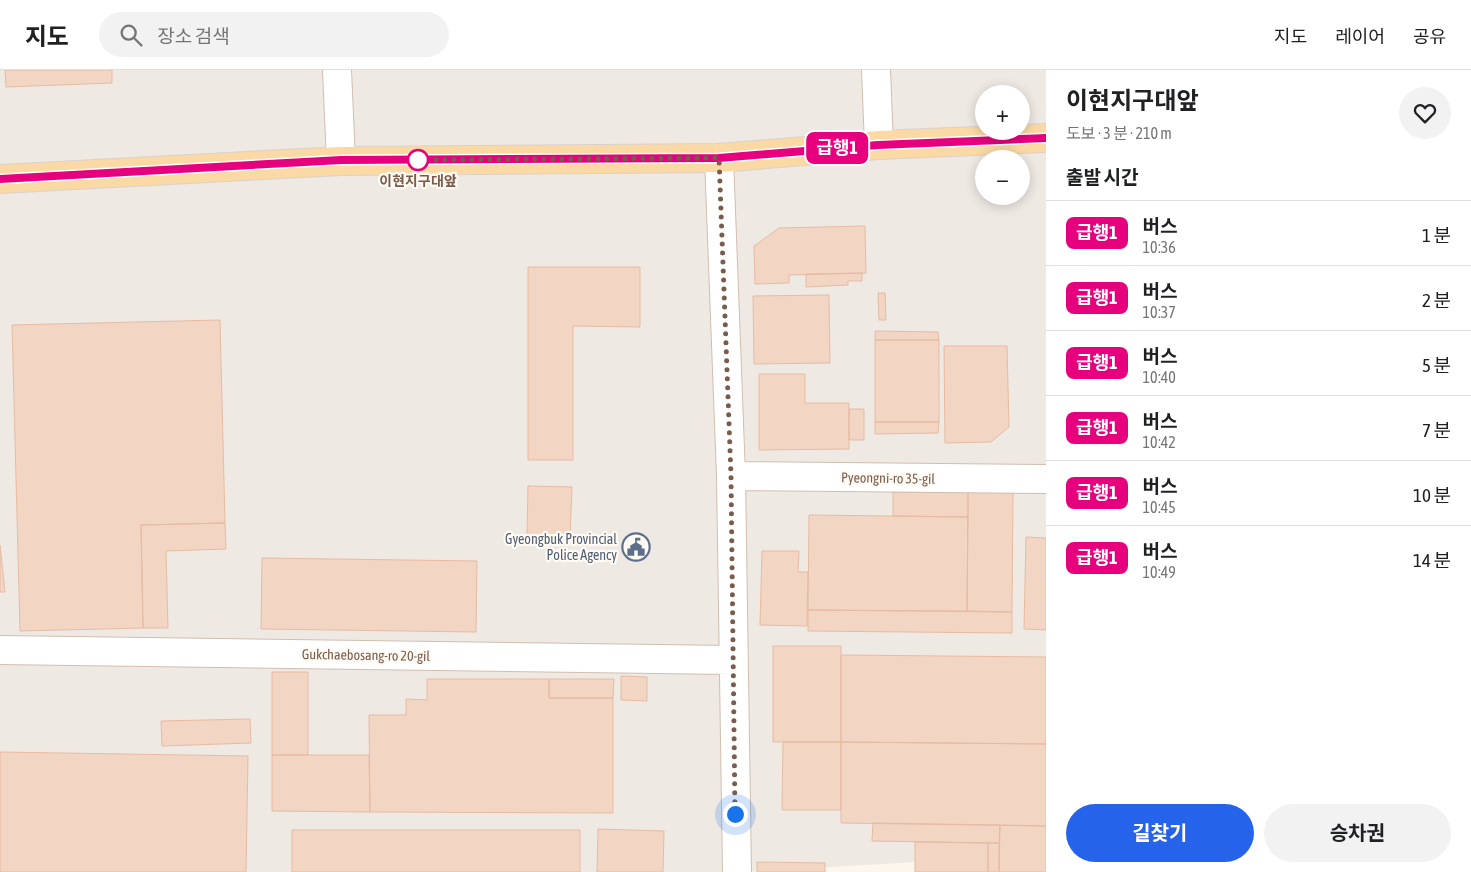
<!DOCTYPE html>
<html lang="ko">
<meta charset="utf-8">
<style>
:root{--surface:#fff;--page:#f2f2f2;--text:#202124;--muted:#757577;--line:#e0e0e0;--accent:#2563eb}
body{margin:0;font-family:"Asap Condensed","Noto Sans KR",sans-serif;background:var(--page);color:var(--text);height:100vh;display:flex;flex-direction:column;font-size:19px;white-space:nowrap}
*{box-sizing:border-box;margin:0}
p{font-size:16px;color:var(--muted)}
.icon{flex:none;width:28px;height:28px;fill:none;stroke:currentColor;stroke-width:2;stroke-linecap:round;stroke-linejoin:round}
.map{position:relative;flex:1;overflow:hidden}
.panel{display:flex;flex-direction:column;background:var(--surface);width:425px}
.panel>*{flex:none}
.badge{padding:0 10px;border-radius:8px;font-size:18px;line-height:32px}
.fabs{position:absolute;left:975px;top:15px;display:grid;gap:10px}
.fabs a{display:grid;place-items:center;width:55px;height:55px;border-radius:50%;background:var(--surface);box-shadow:0 2px 12px #0003;font-size:25px}
.you{position:absolute;width:25px;height:25px;margin:-12px;border:4px solid #fff;border-radius:50%;background:#1a73e8;box-shadow:0 0 0 8px #1a73e833}
.map>.badge{position:absolute;translate:-50% -50%;box-shadow:0 0 0 2px #fff}
h2{padding:0 20px;font-size:19px;line-height:45px}
.round{display:grid;place-items:center;flex:none;width:52px;height:52px;border-radius:26px;background:var(--page)}
.head{display:flex;align-items:center;justify-content:space-between;height:85px;padding:0 20px}
h1{font-size:24px;font-weight:700;line-height:38px}
.button{display:flex;gap:10px;margin-top:auto;padding:10px 20px}
.button a{flex:1;height:58px;border-radius:30px;background:var(--accent);color:#fff;font-size:20px;font-weight:700;line-height:58px;text-align:center}
.button a+a{background:var(--page);color:var(--text)}
ul{padding:0;list-style:none}
li{display:flex;align-items:center;gap:15px;height:65px;padding:0 20px;border-top:1px solid var(--line)}
li div{flex:1}
li b{display:block;font-size:19px}
li em{font-style:normal}
li .badge{min-width:55px;font-weight:700;text-align:center}
header{display:flex;align-items:center;gap:30px;box-sizing:border-box;height:70px;padding:0 25px;background:var(--surface);border-bottom:1px solid var(--line)}
header strong{font-size:24px}
nav{display:flex;gap:28px;margin-inline-start:auto;font-size:18px}
.search{width:350px;height:45px;background:var(--page);display:flex;align-items:center;gap:12px;box-sizing:border-box;padding:0 18px;border-radius:28px;color:var(--muted);font-size:19px}
main{display:flex;flex:1;min-height:0}
.map>svg:first-child{display:block}
</style>
<header>
<strong>지도</strong>
<div class="search"><svg class="icon" aria-label="search" viewBox="0 0 24 24"><circle cx="10" cy="10" r="6"/><path d="M15 15l6 6"/></svg>장소 검색</div>
<nav><a>지도</a><a>레이어</a><a>공유</a></nav>
</header>
<main>
<div class="map">
<svg width="1046" height="802" viewBox="0 0 1046 802">
<rect width="100%" height="100%" fill="#fdf6ec"/>
<path fill="#efe9e4" fill-rule="evenodd" d="M0,0h1046v784l-297,18h-749zM984,24h37v37h-37zM984,89h37v37h-37z"/>
<path fill="#f3d5c3" stroke="#e6bba3" d="M5,0h107v13l-106,4z
M865,156l1,47 -77,2v8l-34,1 -1,-38 25,-18z
M528,197h112v60l-67,-1v134h-45z
M862,203v8h-14v4l-42,2v-13z
M878,223h7l1,27h-7z
M829,225l1,68 -76,1 -1,-68z
M220,250l5,203 -84,2 2,103 -123,3 -8,-306z
M875,261l63,1 1,8h-64z
M875,270h64v82h-64z
M944,276h63l2,81 -18,15 -46,1z
M759,304h46v29h44v46l-90,1z
M849,339h15v31h-15z
M875,352h64l-1,11 -63,1z
M528,416l44,1 -2,52 -43,-1z
M893,422h75v25l-75,-1z
M968,422l45,1 -1,119 -45,-1z
M809,445l159,2 -1,94 -159,-1z
M225,453l1,26 -60,2 2,77h-25l-2,-103z
M1026,467l20,1v92l-22,-1z
M0,475l5,47h-5z
M762,481h37l-1,21h10l-1,54 -47,-1z
M262,488l215,3 -1,71 -215,-3z
M808,540l204,2v21l-204,-2z
M773,576h68v96h-68z
M841,585l205,2v87l-205,-2z
M272,602h36v83h-36z
M621,606l26,1v24l-26,-1z
M427,609h122v19h64v115l-243,-1 -1,-97h37v-16l21,1z
M549,609h65l-1,19h-64z
M250,649l1,24 -89,3 -1,-25z
M783,672h58v68h-59z
M841,672l205,2v82l-205,-3z
M0,682l248,4 -2,116h-246z
M272,685h97l1,57 -98,-1z
M873,753l127,2 -1,18 -127,-2z
M1000,755l46,1v46h-47z
M598,759l66,2 -1,41h-66z
M292,760h288v42h-288z
M915,772l73,1v29h-73z
M988,773h11v29h-11z
M757,792l68,1v9h-68z"/>
<g fill="none" stroke-linecap="round" stroke-linejoin="round">
<g stroke="#d1beb0" stroke-width="30">
<path id="minor" d="M337,0l4,91
M876,0l3,75
M719,88l12,318 6,396
M731,406l315,3
M0,580l732,10"/>
</g>
<g stroke="#dad1cd" stroke-width="30">
<path id="major" d="M0,109l341,-18 378,-3 160,-13 167,-7"/>
</g>
<use href="#minor" stroke="#fff" stroke-width="28"/>
<use href="#major" stroke="#fbd9a5" stroke-width="28"/>
</g>
<g fill="none" stroke-linecap="round" stroke-linejoin="round">
<g stroke="#fff" stroke-width="11">
<path id="line" d="M0,109l341,-19 378,-2 159,-13 168,-7"/>
</g>
<use href="#line" stroke="#e6007e" stroke-width="8"/>
<path stroke="#7a5c4d" stroke-width="5" stroke-dasharray="0 9" d="M418,90l301,-2 12,318 4,338"/>
</g>
<defs>
<g id="civic-ring" transform="scale(1.4375)"><circle r="9.5" fill="#fffaf3" stroke="#5c6f8a" stroke-width="1.5"/><path d="M-.6-6.5H3V-4.5H.6V-3L4-1V1h2V6H-6V1h2V-1L-.6-3ZM-1.2 2.5V6h2.4V2.5Z" fill="#5c6f8a"/></g>
</defs>
<g fill-rule="evenodd">
<use href="#civic-ring" x="636" y="477"/>
</g>
<circle fill="#fff" stroke="#e6007e" stroke-width="2.5" cx="418" cy="90" r="10"/>
<g text-anchor="middle" stroke-width="4.5" stroke-linejoin="round" paint-order="stroke">
<g font-size="14" font-weight="bold" fill="#7a5c4d" stroke="#fffaf3">
<text x="418" y="116">이현지구대앞</text>
</g>
<g font-size="14" fill="#7a5c4d" stroke="#fffaf3">
<text transform="translate(888 408) rotate(1)" y="5">Pyeongni-ro 35-gil</text>
<text transform="translate(366 585) rotate(1)" y="5">Gukchaebosang-ro 20-gil</text>
</g>
<g font-size="14" fill="#4e5e75" stroke="#fffaf3" text-anchor="end">
<text x="617" y="474">Gyeongbuk Provincial<tspan x="617" dy="16">Police Agency</tspan></text>
</g>
</g>
</svg>
<div class="fabs">
<a>+</a>
<a>−</a>
</div>
<div class="you" style="left:735px;top:744px"></div>
<b class="badge" style="left:837px;top:78px;background:#e6007e;color:#fff">급행1</b>
</div>
<section class="panel">
<div class="head"><div><h1>이현지구대앞</h1><p>도보 · 3 분 · 210 m</p></div><a class="round"><svg class="icon" aria-label="heart" viewBox="0 0 24 24"><path d="M12 20l-8-8c-3-5 5-10 8-4 3-6 11-1 8 4z"/></svg></a></div>
<h2>출발 시간</h2>
<ul>
<li><span class="badge" style="background:#e6007e;color:#fff">급행1</span><div><b>버스</b><p>10:36</p></div><em>1 분</em></li>
<li><span class="badge" style="background:#e6007e;color:#fff">급행1</span><div><b>버스</b><p>10:37</p></div><em>2 분</em></li>
<li><span class="badge" style="background:#e6007e;color:#fff">급행1</span><div><b>버스</b><p>10:40</p></div><em>5 분</em></li>
<li><span class="badge" style="background:#e6007e;color:#fff">급행1</span><div><b>버스</b><p>10:42</p></div><em>7 분</em></li>
<li><span class="badge" style="background:#e6007e;color:#fff">급행1</span><div><b>버스</b><p>10:45</p></div><em>10 분</em></li>
<li><span class="badge" style="background:#e6007e;color:#fff">급행1</span><div><b>버스</b><p>10:49</p></div><em>14 분</em></li>
</ul>
<div class="button"><a>길찾기</a><a>승차권</a></div>
</section>
</main>
